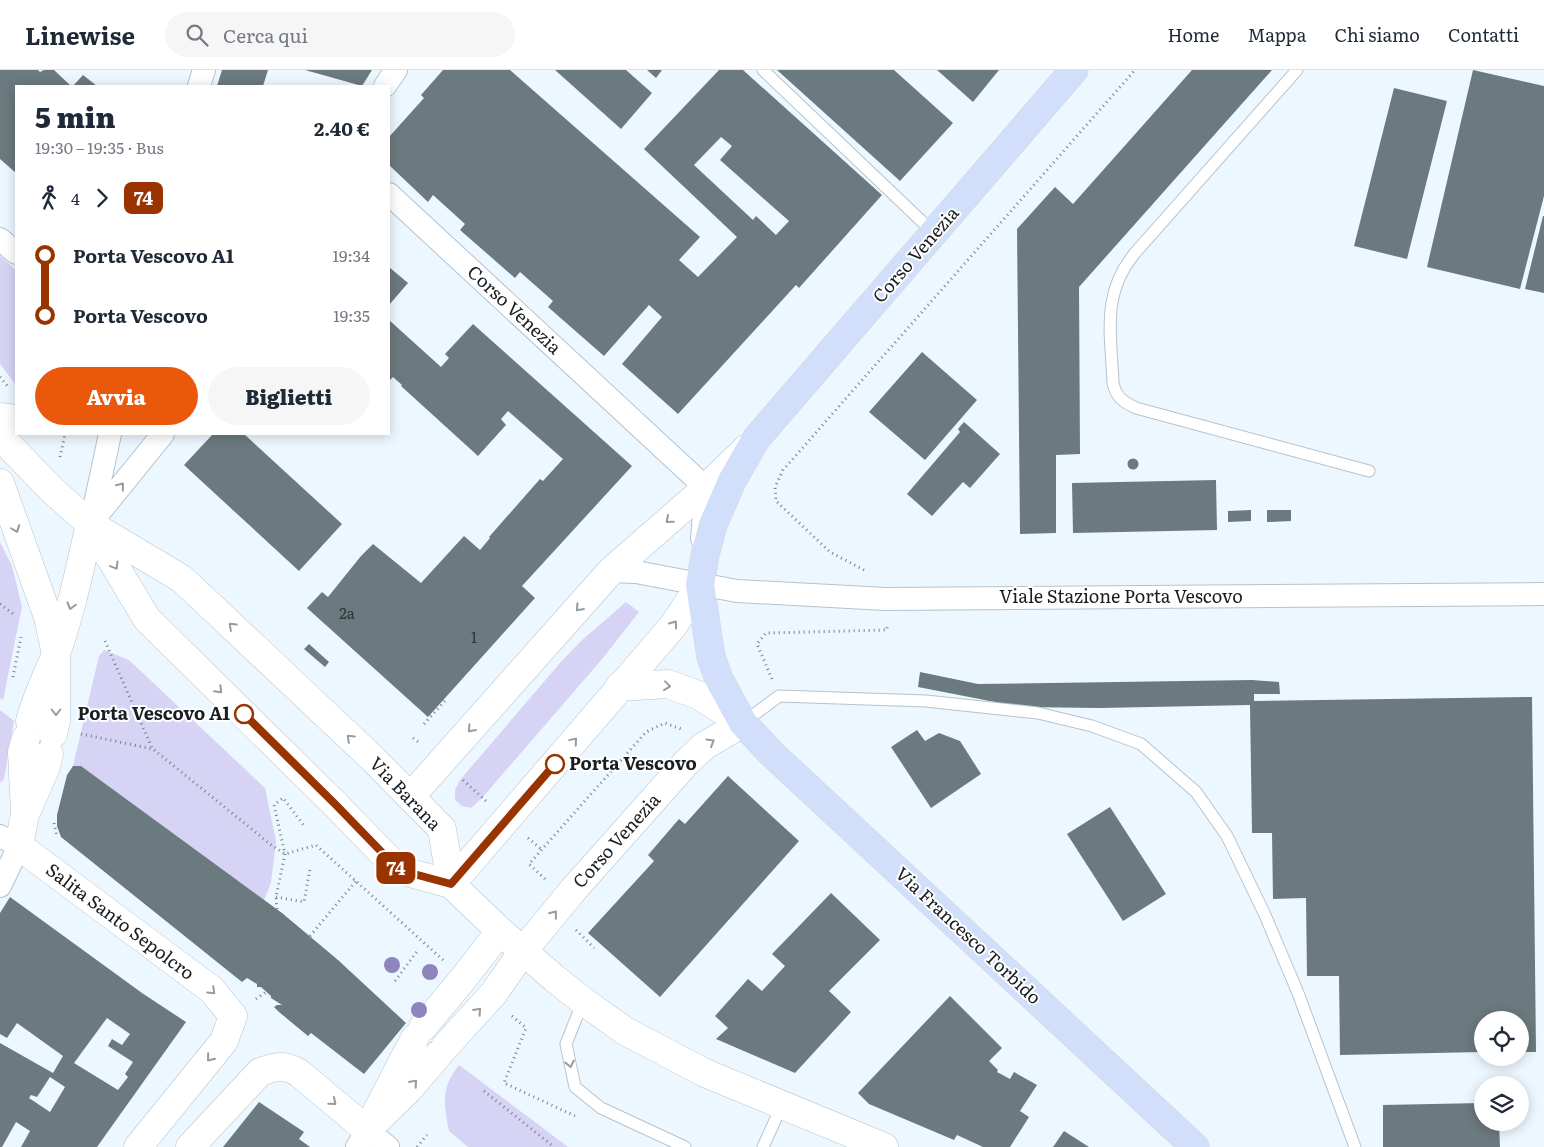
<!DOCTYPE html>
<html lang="it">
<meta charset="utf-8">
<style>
:root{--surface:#fff;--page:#f6f6f7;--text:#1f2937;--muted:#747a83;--line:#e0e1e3;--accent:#ea580c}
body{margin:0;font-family:Literata,serif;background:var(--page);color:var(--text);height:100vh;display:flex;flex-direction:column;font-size:19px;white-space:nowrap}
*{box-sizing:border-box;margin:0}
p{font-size:16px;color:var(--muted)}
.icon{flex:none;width:28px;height:28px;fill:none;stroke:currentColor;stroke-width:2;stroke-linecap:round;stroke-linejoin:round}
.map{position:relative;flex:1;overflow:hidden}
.panel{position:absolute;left:15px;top:15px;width:375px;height:350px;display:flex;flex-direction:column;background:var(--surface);border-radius:0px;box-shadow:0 2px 12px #0003}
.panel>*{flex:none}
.badge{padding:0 10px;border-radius:8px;font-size:18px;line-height:32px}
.fabs{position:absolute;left:1474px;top:941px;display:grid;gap:10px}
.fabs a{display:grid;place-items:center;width:55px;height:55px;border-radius:50%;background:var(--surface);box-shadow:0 2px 12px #0003;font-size:25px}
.map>.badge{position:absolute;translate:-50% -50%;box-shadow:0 0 0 2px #fff}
.legs{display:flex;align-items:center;gap:8px;height:55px;padding:0 20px;font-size:16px}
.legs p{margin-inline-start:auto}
.overview{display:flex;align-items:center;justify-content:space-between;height:85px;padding:0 20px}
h1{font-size:28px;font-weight:800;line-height:38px}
.cta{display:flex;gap:10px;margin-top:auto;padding:10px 20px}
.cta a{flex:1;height:58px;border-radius:30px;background:var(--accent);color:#fff;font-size:20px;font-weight:800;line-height:58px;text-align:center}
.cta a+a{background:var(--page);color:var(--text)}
ul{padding:0 20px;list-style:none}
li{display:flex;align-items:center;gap:18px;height:60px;font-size:19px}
li i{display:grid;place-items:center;width:8px;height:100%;margin:0 6px;background:currentColor}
li i::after{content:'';width:12px;height:12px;margin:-6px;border:4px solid;border-radius:50%;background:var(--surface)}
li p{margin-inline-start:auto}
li:first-child i{background:linear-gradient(#0000 50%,currentColor 0)}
li:last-child i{background:linear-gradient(currentColor 50%,#0000 0)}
header{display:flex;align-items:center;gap:30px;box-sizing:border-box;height:70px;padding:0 25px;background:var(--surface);border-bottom:1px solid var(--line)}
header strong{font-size:24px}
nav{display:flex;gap:28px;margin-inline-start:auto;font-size:18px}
.search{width:350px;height:45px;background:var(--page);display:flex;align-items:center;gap:12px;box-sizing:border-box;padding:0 18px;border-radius:28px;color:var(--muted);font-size:19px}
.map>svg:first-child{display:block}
</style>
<header>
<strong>Linewise</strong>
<div class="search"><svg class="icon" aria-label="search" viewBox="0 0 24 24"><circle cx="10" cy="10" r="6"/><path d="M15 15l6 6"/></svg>Cerca qui</div>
<nav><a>Home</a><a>Mappa</a><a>Chi siamo</a><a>Contatti</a></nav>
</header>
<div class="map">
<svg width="1544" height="1077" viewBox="0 0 1544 1077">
<rect width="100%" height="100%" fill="#edf7ff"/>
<path fill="#d7d3f5" d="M0,186l16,14v115l-16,-21z
M0,472l12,24 10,41 -19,93 -3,-2z
M626,532l13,10 -36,46 -121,140 -11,10 -9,-2 -7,-6v-10l5,-10 100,-117 21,-22z
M104,580l25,10 136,128 11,53 -5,42 -7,17 -183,-134h-8l26,-110z
M0,640l14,11 -10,58 -4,4z
M459,995l109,82h-100l-19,-16c-5,-27 -9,-42 10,-66z"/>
<path fill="#6b7a7e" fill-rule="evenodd" d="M0,0h38l2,2 4,-2h10l17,16h-55v87l-16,-14z
M222,0h46l-5,16h-46z
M305,0h67l-10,16z
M443,0h67l190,167 -21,23 19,17 39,-40 -93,-88 75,-79h24l139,125 -83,93 -3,-3 -118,129 -56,-50 40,-47 -13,-12 -45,51 -56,-49 5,-6 -33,-29 -5,6 -55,-48 5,-6 -32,-29 -5,7 -39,-37v-28l35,-39 -3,-3zM721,67l11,9 -12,14 69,61 -13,14 -20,-19 -3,4 -59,-55z
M555,0h71l26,23 -31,36z
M647,0h15l-6,8z
M777,0h117l59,53 -53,58z
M937,0h62l-26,32z
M1192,0h80l-193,217 1,167 -24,1v78l-36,1 -3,-305 38,-42 18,17z
M1473,0l71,16v110l-24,93 -93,-22z
M83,5l14,11h-24z
M1394,18l53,13 -40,158 -53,-13z
M1543,146h1v77l-19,-4z
M389,197l19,16 -19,22z
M389,250l52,47 8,-9 -4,-4 28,-30 159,142 -110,120 13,12 -107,119 -121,-109 15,-16 6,5 33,-41 12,-12 48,39 43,-47 16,14 10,-12 -1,-1 51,-58 3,2 20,-22 -55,-48 -7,8 5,6 -28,31 -77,-70 1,-1 -9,-8 -4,4z
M922,282l55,48 -52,60 -56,-48z
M964,352l36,32 -30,34 -7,-6 -31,34 -25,-22 53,-62 -2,-3z
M213,364h31l98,90 -43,47 -115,-106z
M1127.5 394a5.5 5.5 0 1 1 11 0a5.5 5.5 0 1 1-11 0Z
M1216,410l1,50 -144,3 -1,-50z
M1251,440v11l-23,1v-11z
M1267,440h24v11l-24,1z
M309,574l20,18 -4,5 -21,-18z
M920,602l58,12 274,-4 27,2 1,12h-26v7l278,-4 4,355h-16v-32h-38v32l-142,3 -1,-79h-32l-1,-78 -33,1 -1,-66h-20l-2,-128 -151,3 -78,-1 -103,-20z
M917,660l8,11 14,-8 21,8 21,33 -50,34 -40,-61z
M73,696h8l201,147 56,47 68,63 -42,51 -53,-41 -3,3 -29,-24 -5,-5 3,-2h5l-11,-7v-2l-10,-9h-4v-3l-10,-6 -5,4 -181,-145 -4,-11v-11l10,-40z
M728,706l71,65 -139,156 -72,-64 66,-72 -6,-6 31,-36 6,5z
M1110,737l56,87 -43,27 -56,-87z
M831,823l49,47 -51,51 22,21 -56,61 -79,-34 12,-11 -13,-12 33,-37 14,12 23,-25 -13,-12z
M10,827l132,96 44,29 -89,125h-76l9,-16 -14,-9 -14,25h-2v-104l53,30 10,-17 -46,-33 -10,15 -7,-4v-121zM107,948l23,16 -8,11 -10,-6 -4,7 25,16 -8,12 3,3 -10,13 -44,-27zM50,1007l15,10 -15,25 -21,-14 2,-3 6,2z
M950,926l52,52 -13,13 9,9 -1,2 13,7 4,-7 23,13 -17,26 9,6 -19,30h-27l-26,-12 -3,5 -85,-36 -11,-11z
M259,1032l45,30 -5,7 11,8h-87z
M1482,1033v19h17l1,25h-117v-42z
M1064,1061l25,16h-36z"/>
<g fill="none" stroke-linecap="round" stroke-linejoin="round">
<g stroke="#b6c3cc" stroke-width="13">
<path id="lane" d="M763,0l171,163
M1297,0l-162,183c-34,41 -24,81 -22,130 3,14 10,19 23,25l233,63
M743,653l36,-27 147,5 112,12 54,13 49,18 55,48 31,44 38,79 33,78 57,154
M583,931l-17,43 9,43 26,21 84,39
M763,1077l19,-42"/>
</g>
<g stroke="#b6c3cc" stroke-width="24">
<path id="street" d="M199,16l5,-16
M385,16l11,-16
M389,124l317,294 -4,51
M0,169l16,14
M92,448l18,-84
M90,454l73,-90
M611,501l25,1 101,19 148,8 659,-5
M0,766l19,10 -19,40
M357,1077l10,-17 21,17"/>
</g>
<g stroke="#b6c3cc" stroke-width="29">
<path id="secondary" d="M0,347l16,2
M0,366l52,54 38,34 92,55 191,180 69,70 9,55
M0,413l48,134 8,37v67l-3,13
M90,454l57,95 189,186 63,65 52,14 49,47 54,47 29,23 42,30 80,42 179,74
M30,651c6,-23 17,-45 26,-67 15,-42 24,-86 34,-130
M26,668l-4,14 3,61 -6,33 193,144 21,26 -9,25 -86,106
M411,726l200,-225 95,-83 40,-39
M27,740l19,-43 3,-13
M451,814l222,-258 27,-41
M423,957l40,-48 37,-48
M445,977l49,-54 29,-42 51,-62 112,-126 18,-17 39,-23 -45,-28 -30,-11 -49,3
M377,1041l38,-73
M367,1060l41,-40 31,-36
M190,1077l70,-75c16,-6 24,-8 39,1l68,57"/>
</g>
<g stroke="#d6d6d7" stroke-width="29">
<path id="primary" d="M1074,0l-318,369 -24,42 -19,44 -8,30 -5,30 11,72 8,22 24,44 28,30 424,394"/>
</g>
<path stroke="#798186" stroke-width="3" stroke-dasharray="1 4" stroke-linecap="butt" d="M0,307l9,11
M60,387l5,-23
M864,500l-34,-18 -54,-51 -1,-14 8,-17 352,-400
M0,534l16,12
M105,571l47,107
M13,607l8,-40
M772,609l-15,-35 9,-11 121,-3v-6
M424,654l21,-23
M81,664l72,15 117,95 15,10 31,-9 127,115
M413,668l7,5
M463,710l23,21
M54,753l3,14
M528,768l14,12
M545,809l-16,-15 117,-132 19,-9 16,6
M276,827l28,5 6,-33
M277,839l-1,-12 9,-43 -11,-49 9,-7 22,29
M576,860l18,18
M310,866l46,-55
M395,911l23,-31
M256,929l10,-7
M512,946l14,12 -22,55 71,33
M484,1021l70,56
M417,1077l10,-12"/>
<use href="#lane" stroke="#fff" stroke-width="11"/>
<use href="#street" stroke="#fff" stroke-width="22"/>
<use href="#secondary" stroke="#fff" stroke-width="28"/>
<use href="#primary" stroke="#d1dffb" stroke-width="28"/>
</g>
<g fill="#9084bd">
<circle cx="392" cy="895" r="8"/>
<circle cx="430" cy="902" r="8"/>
<circle cx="419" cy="940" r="8"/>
</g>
<defs><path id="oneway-chevron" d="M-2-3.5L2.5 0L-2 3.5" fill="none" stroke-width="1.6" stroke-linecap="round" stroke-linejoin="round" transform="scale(1.25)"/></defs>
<g stroke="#989a9b">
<use href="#oneway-chevron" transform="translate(121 416) rotate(-51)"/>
<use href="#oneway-chevron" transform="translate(669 450) rotate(139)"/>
<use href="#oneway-chevron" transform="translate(16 459) rotate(69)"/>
<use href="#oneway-chevron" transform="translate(115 496) rotate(59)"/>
<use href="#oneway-chevron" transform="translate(71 536) rotate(106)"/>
<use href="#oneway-chevron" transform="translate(579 538) rotate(132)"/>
<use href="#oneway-chevron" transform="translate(674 554) rotate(-54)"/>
<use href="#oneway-chevron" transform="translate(232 556) rotate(-137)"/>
<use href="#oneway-chevron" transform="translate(667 616) rotate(7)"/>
<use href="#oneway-chevron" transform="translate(219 620) rotate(45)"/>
<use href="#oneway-chevron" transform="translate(56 642) rotate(90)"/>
<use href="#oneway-chevron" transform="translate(471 659) rotate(132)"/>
<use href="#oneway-chevron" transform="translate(350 668) rotate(-137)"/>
<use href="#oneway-chevron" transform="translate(574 671) rotate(-50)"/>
<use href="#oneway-chevron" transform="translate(711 672) rotate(-31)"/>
<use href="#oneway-chevron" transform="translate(554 844) rotate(-51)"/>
<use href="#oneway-chevron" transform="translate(212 921) rotate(44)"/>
<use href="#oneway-chevron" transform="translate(478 941) rotate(-48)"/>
<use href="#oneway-chevron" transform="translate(210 988) rotate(129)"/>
<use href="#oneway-chevron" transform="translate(570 994) rotate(78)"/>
<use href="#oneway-chevron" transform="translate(414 1013) rotate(-49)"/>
<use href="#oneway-chevron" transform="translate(333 1032) rotate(40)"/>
</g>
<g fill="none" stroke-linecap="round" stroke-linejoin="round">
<g stroke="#fff" stroke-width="11">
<path id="line-1" d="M244,644l92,91 63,65 52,14 104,-120"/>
</g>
<use href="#line-1" stroke="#930" stroke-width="8"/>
</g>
<g fill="#fff" stroke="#930" stroke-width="2.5">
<circle cx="244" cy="644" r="9"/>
<circle cx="555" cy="694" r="9"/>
</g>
<g text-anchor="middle" stroke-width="4" stroke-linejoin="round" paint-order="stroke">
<g font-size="15" fill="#2e3538">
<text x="347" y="549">2a</text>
<text x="474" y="573">1</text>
</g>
<g font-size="18" fill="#191e21" stroke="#fff">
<text transform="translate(916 185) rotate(-49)" y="6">Corso Venezia</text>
<text transform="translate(514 240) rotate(43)" y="6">Corso Venezia</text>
<text x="1121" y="533">Viale Stazione Porta Vescovo</text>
<text transform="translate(405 724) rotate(46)" y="6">Via Barana</text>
<text transform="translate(617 771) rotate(-48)" y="6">Corso Venezia</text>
<text transform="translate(120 852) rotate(37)" y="6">Salita Santo Sepolcro</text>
<text transform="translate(968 866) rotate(43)" y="6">Via Francesco Torbido</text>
</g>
<g font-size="18" font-weight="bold" fill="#191e21" stroke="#fff" text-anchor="end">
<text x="230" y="650">Porta Vescovo A1</text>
<text x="569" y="700" text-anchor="start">Porta Vescovo</text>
</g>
</g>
</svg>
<div class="fabs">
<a><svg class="icon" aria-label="locate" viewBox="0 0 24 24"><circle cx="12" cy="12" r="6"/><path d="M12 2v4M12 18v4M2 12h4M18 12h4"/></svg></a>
<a><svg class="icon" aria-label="layers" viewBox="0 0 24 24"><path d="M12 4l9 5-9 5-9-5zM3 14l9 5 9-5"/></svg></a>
</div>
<b class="badge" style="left:396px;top:798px;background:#930;color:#fff">74</b>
<section class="panel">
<div class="overview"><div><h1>5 min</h1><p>19:30 – 19:35 · Bus</p></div><b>2.40 €</b></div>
<div class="legs"><svg class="icon" aria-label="walk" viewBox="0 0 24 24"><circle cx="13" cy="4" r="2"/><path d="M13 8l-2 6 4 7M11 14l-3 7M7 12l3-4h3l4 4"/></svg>4<svg class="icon" aria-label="forward" viewBox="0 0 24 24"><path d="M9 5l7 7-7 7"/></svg><b class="badge" style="background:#930;color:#fff">74</b></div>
<ul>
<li><i style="color:#930"></i><b>Porta Vescovo A1</b><p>19:34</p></li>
<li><i style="color:#930"></i><b>Porta Vescovo</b><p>19:35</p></li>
</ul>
<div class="cta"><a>Avvia</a><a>Biglietti</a></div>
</section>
</div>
